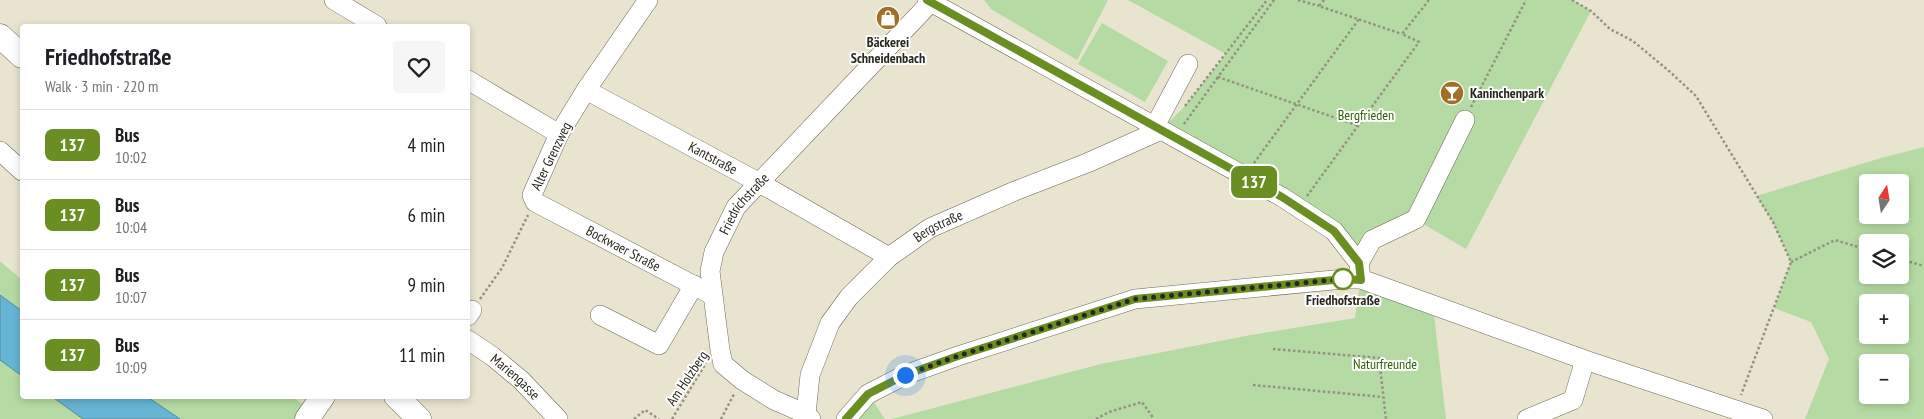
<!DOCTYPE html>
<meta charset="utf-8">
<style>
:root{--surface:#fff;--page:#f6f6f6;--text:#202124;--muted:#757577;--line:#e0e0e0}
body{margin:0;font-family:"PT Sans Narrow",sans-serif;background:var(--page);color:var(--text);height:100vh;display:flex;flex-direction:column;font-size:19px;white-space:nowrap}
*{box-sizing:border-box;margin:0}
p{font-size:16px;color:var(--muted)}
.icon{flex:none;width:28px;height:28px;fill:none;stroke:currentColor;stroke-width:2;stroke-linecap:round;stroke-linejoin:round}
.map{position:relative;flex:1;overflow:hidden}
.panel{position:absolute;left:20px;top:24px;width:450px;height:375px;display:flex;flex-direction:column;background:var(--surface);border-radius:5px;box-shadow:0 2px 8px #0003}
.panel>*{flex:none}
.badge{padding:0 10px;border-radius:8px;font-size:18px;line-height:32px}
.needle{width:32px;rotate:12deg}
.controls{position:absolute;left:1859px;top:174px;display:grid;gap:10px}
.controls a{display:grid;place-items:center;width:50px;height:50px;border-radius:5px;background:var(--surface);box-shadow:0 2px 8px #0003;font-size:25px}
.you{position:absolute;width:25px;height:25px;margin:-12px;border:4px solid #fff;border-radius:50%;background:#1a73e8;box-shadow:0 0 0 8px #1a73e833}
.map>.badge{position:absolute;translate:-50% -50%;box-shadow:0 0 0 2px #fff}
.round{display:grid;place-items:center;flex:none;width:52px;height:52px;border-radius:5px;background:var(--page)}
.head{display:flex;align-items:center;justify-content:space-between;height:85px;padding:0 25px}
h1{font-size:24px;font-weight:700;line-height:38px}
ul{padding:0;list-style:none}
li{display:flex;align-items:center;gap:15px;height:70px;padding:0 25px;border-top:1px solid var(--line)}
li div{flex:1}
li b{display:block;font-size:19px}
li em{font-style:normal}
li .badge{min-width:55px;font-weight:700;text-align:center}
.map>svg:first-child{display:block}
</style>
<div class="map">
<svg width="1924" height="419" viewBox="0 0 1924 419">
<rect width="100%" height="100%" fill="#e8e4d0"/>
<path fill="#b5daa3" fill-rule="evenodd" d="M984,0h124l-31,60 -86,-51z
M1128,0h444l19,11 -125,238 -51,-30 -42,21 -14,23 -25,-32 -173,-101 24,-24 41,-52z
M1102,23l66,38 -23,41 -67,-38z
M1924,147v272h-119l24,-60 -18,-37 -37,-14 17,-46 -18,-40 -17,-26 125,-38zM1868,182h32v33h-32zM1868,242h32v33h-32zM1868,302h32v33h-32zM1868,362h32v33h-32z
M0,261l22,19v31l-22,-16z
M1361,279l72,27 13,113h-554l209,-55 150,-29 104,-17z
M0,360l22,16v20h29l32,23h-83z
M868,394l17,25h-39z
M146,396h145l22,15 -6,8h-127z"/>
<path fill="#66b5d4" stroke="#538a9e" d="M0,295l22,16v65l-22,-16z
M51,396h95l34,23h-97z"/>
<g fill="none" stroke-linecap="round" stroke-linejoin="round">
<g stroke="#6d6957" stroke-width="20">
<g id="minor">
<path d="M334,0l43,26"/>
<path id="s1" d="M648,0l-62,90 -27,44 -27,61 3,7 177,93"/>
<path d="M927,0l355,197 52,34 25,32 2,16"/>
<path d="M468,80l91,54"/>
<path id="s2" d="M586,90l172,92 131,75"/>
<path d="M1155,126l33,-62"/>
<path d="M0,151l22,20"/>
<path d="M1359,263l13,-23 44,-21 49,-99"/>
<path d="M600,315l59,30 35,-60"/>
<path d="M468,316l4,-6"/>
<path id="s3" d="M468,340l24,16 29,24 37,39"/>
<path id="s4" d="M806,414l4,-39 20,-52 19,-26 40,-40 41,-29 85,-37 72,-28 74,-33"/>
<path id="s5" d="M811,419l-5,-5 -32,-14 -32,-20 -19,-16 -3,-14 -10,-79 4,-19 22,-45 195,-205"/>
<path d="M846,419l22,-25 37,-19 53,-19 177,-57 209,-20h17l224,81 178,59"/>
<path d="M1527,419l46,-19 12,-40"/>
</g>
</g>
<g stroke="#6d6957" stroke-width="25">
<path id="major" d="M0,36l22,20
M396,396l23,23
M307,419l16,-23"/>
</g>
<path stroke="#939182" stroke-width="2.5" stroke-dasharray="2.5 2.5" stroke-linecap="butt" d="M1274,0l-56,77 141,49
M1298,0l21,6
M1324,0l-5,6 83,28
M1572,0l19,11 19,18 23,12 36,30 27,25 77,126 18,40 -50,133
M1185,106l82,-106
M1471,107l55,-107
M1184,124l34,-47
M1254,163l105,-144
M1307,196l112,-154 -17,-8 27,-34
M1900,259l24,7
M1791,262l44,-22 33,10
M480,299l22,-31 26,-53
M1273,349l106,9 7,61
M1253,385l130,12
M634,419l11,-9 14,9
M672,419l34,-56
M721,419l13,-25
M1096,419l13,-7 33,-10 12,17"/>
<use href="#minor" stroke="#fff" stroke-width="19"/>
<use href="#major" stroke="#fff" stroke-width="24"/>
</g>
<g fill="none" stroke-linecap="round" stroke-linejoin="round">
<g stroke="#fff" stroke-width="11">
<path id="line" d="M846,419l22,-25 37,-19 53,-19 177,-57 209,-20 17,1 -2,-17 -25,-32 -52,-34 -355,-197"/>
</g>
<use href="#line" stroke="#6b8e23" stroke-width="8"/>
<path stroke="#28271f" stroke-width="5" stroke-dasharray="0 9" d="M905,375l53,-19 177,-57 208,-20"/>
</g>
<defs>
<g id="shop-disc" transform="scale(1.25)"><circle r="9.5" fill="#a26f26" stroke="#fff"/><path d="M-5-2.5h2.3a2.7 3.5 0 0 1 5.4 0H5L5.5 6h-11ZM-1.5-2.5h3a1.5 2.3 0 0 0-3 0Z" fill="#fff"/></g>
<g id="bar-disc" transform="scale(1.25)"><circle r="9.5" fill="#a26f26" stroke="#fff"/><path d="M-6-5H6L.8 .8V4.5H3.5V6h-7V4.5H-.8V.8Z" fill="#fff"/></g>
</defs>
<g fill-rule="evenodd">
<use href="#shop-disc" x="888" y="18"/>
<use href="#bar-disc" x="1452" y="93"/>
</g>
<circle fill="#fff" stroke="#6b8e23" stroke-width="2.5" cx="1343" cy="279" r="10"/>
<g text-anchor="middle" stroke-width="4" stroke-linejoin="round" paint-order="stroke">
<g font-size="14" font-weight="bold" fill="#28271f" stroke="#fff">
<text x="888" y="47">Bäckerei<tspan x="888" dy="16">Schneidenbach</tspan></text>
<text x="1470" y="98" text-anchor="start">Kaninchenpark</text>
</g>
<g font-size="14" fill="#2f5e0d" stroke="#fff">
<text x="1366" y="120">Bergfrieden</text>
<text x="1385" y="369">Naturfreunde</text>
</g>
<g font-size="14" fill="#28271f" stroke="#fff">
<text transform="translate(551 156) rotate(-64)" y="5">Alter Grenzweg</text>
<text dy="5" stroke="none"><textPath href="#s2" startOffset="144">Kantstraße</textPath></text>
<text dy="5" stroke="none"><textPath href="#s5" startOffset="275">Friedrichstraße</textPath></text>
<text dy="5" stroke="none"><textPath href="#s4" startOffset="242">Bergstraße</textPath></text>
<text dy="5" stroke="none"><textPath href="#s1" startOffset="335">Bockwaer Straße</textPath></text>
<text dy="5" stroke="none"><textPath href="#s3" startOffset="60">Mariengasse</textPath></text>
<text transform="translate(687 378) rotate(-56)" y="5">Am Holzberg</text>
</g>
<g font-size="14" font-weight="bold" fill="#28271f" stroke="#fff">
<text x="1343" y="305">Friedhofstraße</text>
</g>
</g>
</svg>
<div class="controls">
<a><svg class="needle" viewBox="-14 -14 28 28"><path d="M0-13l5 13h-10z" fill="#e53935"/><path d="M0 13l5-13h-10z" fill="#757577"/></svg></a>
<a><svg class="icon" aria-label="layers" viewBox="0 0 24 24"><path d="M12 4l9 5-9 5-9-5zM3 14l9 5 9-5"/></svg></a>
<a>+</a>
<a>−</a>
</div>
<div class="you" style="left:905px;top:375px"></div>
<b class="badge" style="left:1254px;top:182px;background:#6b8e23;color:#fff">137</b>
<section class="panel">
<div class="head"><div><h1>Friedhofstraße</h1><p>Walk · 3 min · 220 m</p></div><a class="round"><svg class="icon" aria-label="heart" viewBox="0 0 24 24"><path d="M12 20l-8-8c-3-5 5-10 8-4 3-6 11-1 8 4z"/></svg></a></div>
<ul>
<li><span class="badge" style="background:#6b8e23;color:#fff">137</span><div><b>Bus</b><p>10:02</p></div><em>4 min</em></li>
<li><span class="badge" style="background:#6b8e23;color:#fff">137</span><div><b>Bus</b><p>10:04</p></div><em>6 min</em></li>
<li><span class="badge" style="background:#6b8e23;color:#fff">137</span><div><b>Bus</b><p>10:07</p></div><em>9 min</em></li>
<li><span class="badge" style="background:#6b8e23;color:#fff">137</span><div><b>Bus</b><p>10:09</p></div><em>11 min</em></li>
</ul>
</section>
</div>
